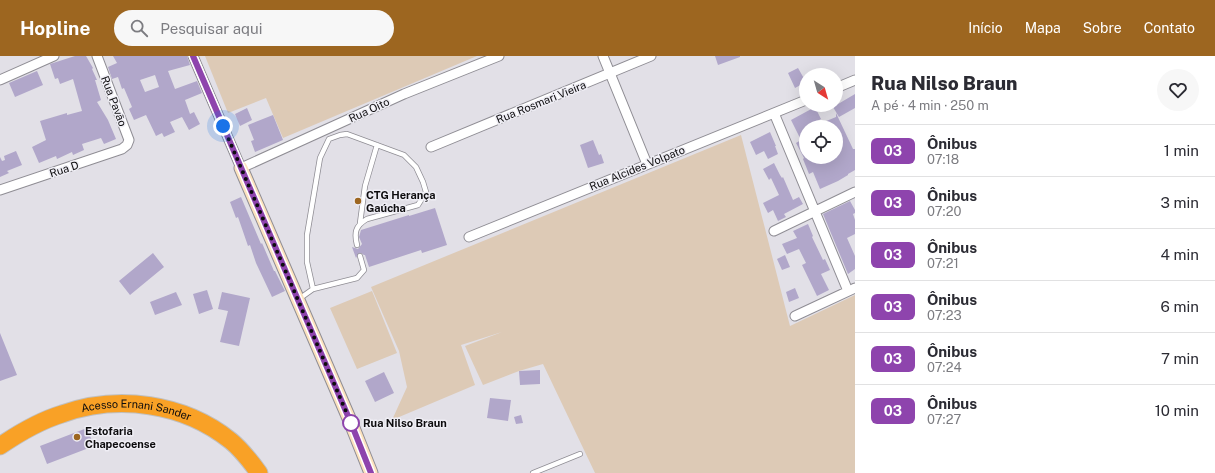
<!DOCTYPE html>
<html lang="pt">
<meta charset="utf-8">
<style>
:root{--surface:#fff;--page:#f7f7f7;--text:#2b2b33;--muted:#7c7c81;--line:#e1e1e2;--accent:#9d6620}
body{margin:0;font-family:"Public Sans",sans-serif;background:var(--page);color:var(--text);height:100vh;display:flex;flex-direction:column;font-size:15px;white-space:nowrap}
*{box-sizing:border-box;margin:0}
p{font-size:13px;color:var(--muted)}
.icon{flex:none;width:22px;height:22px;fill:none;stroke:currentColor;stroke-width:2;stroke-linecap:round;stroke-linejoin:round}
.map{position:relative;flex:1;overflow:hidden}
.details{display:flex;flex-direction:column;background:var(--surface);width:360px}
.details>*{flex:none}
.badge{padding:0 8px;border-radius:6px;font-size:14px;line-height:26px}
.needle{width:26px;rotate:143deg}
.controls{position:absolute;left:799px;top:12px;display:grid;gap:8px}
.controls a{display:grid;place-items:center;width:44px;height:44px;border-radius:50%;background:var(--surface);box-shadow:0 4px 16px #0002;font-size:20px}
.you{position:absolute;width:20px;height:20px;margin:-10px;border:3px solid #fff;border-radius:50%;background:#1a73e8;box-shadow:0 0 0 6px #1a73e833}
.map>.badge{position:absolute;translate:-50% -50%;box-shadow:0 0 0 2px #fff}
.round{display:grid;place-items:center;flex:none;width:42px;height:42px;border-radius:21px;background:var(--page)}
.summary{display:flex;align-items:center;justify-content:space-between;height:68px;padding:0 16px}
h1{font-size:19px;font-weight:800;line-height:30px}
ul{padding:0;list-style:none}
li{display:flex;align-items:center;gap:12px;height:52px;padding:0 16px;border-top:1px solid var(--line)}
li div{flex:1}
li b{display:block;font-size:15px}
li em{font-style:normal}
li .badge{min-width:44px;font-weight:700;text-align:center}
header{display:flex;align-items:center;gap:24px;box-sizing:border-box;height:56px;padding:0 20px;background:var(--accent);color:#fff}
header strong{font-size:19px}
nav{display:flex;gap:22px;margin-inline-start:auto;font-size:14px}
.search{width:280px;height:36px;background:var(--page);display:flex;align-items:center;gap:10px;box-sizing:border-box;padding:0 14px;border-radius:22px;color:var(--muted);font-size:15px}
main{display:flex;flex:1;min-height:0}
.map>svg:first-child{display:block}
</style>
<header>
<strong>Hopline</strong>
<div class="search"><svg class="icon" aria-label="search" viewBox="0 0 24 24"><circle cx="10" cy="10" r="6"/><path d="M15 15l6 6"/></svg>Pesquisar aqui</div>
<nav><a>Início</a><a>Mapa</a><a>Sobre</a><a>Contato</a></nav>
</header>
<main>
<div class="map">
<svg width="855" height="417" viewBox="0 0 855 417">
<rect width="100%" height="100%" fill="#e2e0e7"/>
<path fill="#ddcab6" d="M205,0h272l-194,82 -17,-40 -38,15z
M741,79l49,191 65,-31v178h-260l-52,-109 -24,7 -36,14 -18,-39 37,-14 -41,13 14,40 -83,35 15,-33 -8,-36 -28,-64z
M372,235l25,62 -40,16 -27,-61z"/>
<path fill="#b1a7ca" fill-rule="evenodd" d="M75,0h11l7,12 -1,1 5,11h-2l6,20 -4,2 11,18 8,19 -12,5 -3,-6 -19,6 2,6 -11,5 -1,-3 -15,7 -1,-3 -17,7 -7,-16 14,-7 -6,-19 27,-8v2l15,-4 -9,-32 -13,5 -2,-6 -3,1 -5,-15z
M113,0h74l3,9 -22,6 7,18 22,-8 5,12 -17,7 5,14 4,-2 6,12 -11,6 -7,-13 -12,5 5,10 -11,5 -2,-4 -6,3 -10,-21 -12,5 -5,-11 3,-2 -8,-19 -2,1 -4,-12 -6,2 -4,-12 9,-4zM155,19l4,12 -14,5 -5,-12z
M715,0h25v1l-22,8z
M798,12l8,14 -11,6 -7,-15z
M37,15l6,14 -28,12 -6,-14z
M855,38v14l-16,9 -6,-10z
M815,51l6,12 -15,8v31l30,-1v-30h-9l-3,-5 12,-5v-4l17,36h2v21l-7,4v1l-10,6 -18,8 -7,-17 -4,2 -6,-15 1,-1 -8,-15 5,-3 -10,-20z
M247,52l5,12 -12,6 -5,-12z
M273,59l10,25 -28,12 -4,-11 3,-1 -6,-15z
M770,76l6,14h-1l3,8 -10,5 -4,-8 -8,4 -6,-13z
M593,84l6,15 2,-1 3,9 -16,5 -8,-23z
M16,95l6,14 -15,6 2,2 -9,4v-20l2,4 3,-1 -1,-4z
M774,107l6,12 2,3 1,-1 10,23 6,-3 4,7 -19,10 2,3 -8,4 -5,-11 -5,3 -5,-10 16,-8 -8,-17 -2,2 -6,-11z
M241,141l20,47 1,-1 12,28h1l10,20 -13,6 -16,-34 -6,-18 -2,1 -10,-29 -2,1 -6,-16z
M850,145l5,9v3l-2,1 2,6v14l-8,4 8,18v13l-7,5 -25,-60z
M435,152l12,37 -25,8 -1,-3 -52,17 -4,-12h-1l-3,-2h-2l-3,5 -4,-11 6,2 4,-5 -3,-7 2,-7 48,-15v1z
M808,168l5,12 -1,1 11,23 2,-1 5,11 -9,4 8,16 -12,6 -15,-31 4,-2 -7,-14 -12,5 -5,-10 15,-6 -4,-7z
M153,197l11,14 -34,28 -11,-14z
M785,199l5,12 -8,3 -5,-11z
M795,232l4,10 -10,4 -3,-10z
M207,234l6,19 -14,5 -6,-20z
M176,236l6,13 -27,10 -5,-13z
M222,236l28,6 -11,48 -19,-4 8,-31 -10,-2z
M0,277l17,42 -17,6z
M540,314v14l-20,1 -1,-14z
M384,316l10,21 -19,9 -10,-21z
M490,342l21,2 -3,21 -21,-3z
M521,359l2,8 -7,1 -2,-7z
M87,372l7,18 -47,18 -7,-18z"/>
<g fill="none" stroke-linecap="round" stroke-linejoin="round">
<g stroke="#8f8d94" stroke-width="6">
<path id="lane" d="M360,167l5,-37 12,-41
M313,233l-6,-27v-27l13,-77 9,-19 11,-4 7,-1 57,21 12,12 7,15 3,10 -8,13 -51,14c-12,7 -13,14 -10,26
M299,243l14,-10 44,-11 7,-8 -4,-14
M533,417l47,-19"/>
</g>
<g stroke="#8f8d94" stroke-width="11">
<path id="street" d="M193,0l48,112 163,-74 95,-38
M603,0l44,108
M0,24l54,-24
M836,32l19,-8
M774,57l74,178
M431,91l220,-91
M0,134l122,-41 5,-4 2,-5 -32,-84
M774,175l81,-39
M469,181l337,-137
M795,260l60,-28"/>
</g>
<g stroke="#8f8d94" stroke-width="15">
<path id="secondary" d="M241,112l110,255 20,50"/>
</g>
<g stroke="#c0c0c0" stroke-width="19">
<g id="highway">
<path id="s1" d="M0,390c19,-13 39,-25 62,-32 56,-20 122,-11 169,27 11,9 20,21 28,32"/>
</g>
</g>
<use href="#lane" stroke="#fff" stroke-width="4.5"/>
<use href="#street" stroke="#fff" stroke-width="9"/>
<use href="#secondary" stroke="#fde3be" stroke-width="13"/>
<use href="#highway" stroke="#f9a126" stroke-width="17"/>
</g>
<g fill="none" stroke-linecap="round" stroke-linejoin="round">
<g stroke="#fff" stroke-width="9">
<path id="line" d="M193,0l158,367 20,50"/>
</g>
<use href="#line" stroke="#8e44ad" stroke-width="6"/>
<path stroke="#0d0c0e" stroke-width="4" stroke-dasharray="0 7.2" d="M223,70l128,297"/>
</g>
<g fill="#9d6620" stroke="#efeef5" stroke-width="1.5">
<circle cx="358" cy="145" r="4"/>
<circle cx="77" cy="381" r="4"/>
</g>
<circle fill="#fff" stroke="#8e44ad" stroke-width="2" cx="351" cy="367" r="8"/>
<g text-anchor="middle" stroke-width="3" stroke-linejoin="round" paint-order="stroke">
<g font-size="11" fill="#0d0c0e" stroke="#efeef5">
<text transform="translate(114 45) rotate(69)" y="4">Rua Pavão</text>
<text transform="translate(541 46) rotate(-22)" y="4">Rua Rosmari Vieira</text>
<text transform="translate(369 54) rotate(-25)" y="4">Rua Oito</text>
<text transform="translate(637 112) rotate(-22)" y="4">Rua Alcides Volpato</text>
<text transform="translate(64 113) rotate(-18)" y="4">Rua D</text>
<text dy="4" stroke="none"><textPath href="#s1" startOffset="146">Acesso Ernani Sander</textPath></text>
</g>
<g font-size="11" font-weight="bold" fill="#0d0c0e" stroke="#efeef5" text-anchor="start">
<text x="366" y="143">CTG Herança<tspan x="366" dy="13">Gaúcha</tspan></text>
<text x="85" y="379">Estofaria<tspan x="85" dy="13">Chapecoense</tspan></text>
</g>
<g font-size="11" font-weight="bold" fill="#0d0c0e" stroke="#efeef5" text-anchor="start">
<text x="363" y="371">Rua Nilso Braun</text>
</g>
</g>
</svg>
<div class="controls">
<a><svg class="needle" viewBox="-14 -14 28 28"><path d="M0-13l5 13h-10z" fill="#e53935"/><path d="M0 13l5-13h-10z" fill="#7c7c81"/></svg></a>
<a><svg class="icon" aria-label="locate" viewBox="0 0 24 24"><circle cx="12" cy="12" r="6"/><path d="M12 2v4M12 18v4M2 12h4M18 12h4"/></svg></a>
</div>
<div class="you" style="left:223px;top:70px"></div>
</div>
<section class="details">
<div class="summary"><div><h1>Rua Nilso Braun</h1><p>A pé · 4 min · 250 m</p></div><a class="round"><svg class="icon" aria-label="heart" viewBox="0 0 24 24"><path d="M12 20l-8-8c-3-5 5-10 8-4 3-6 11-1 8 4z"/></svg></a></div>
<ul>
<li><span class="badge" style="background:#8e44ad;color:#fff">03</span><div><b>Ônibus</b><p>07:18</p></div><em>1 min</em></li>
<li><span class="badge" style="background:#8e44ad;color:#fff">03</span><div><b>Ônibus</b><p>07:20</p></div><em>3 min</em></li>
<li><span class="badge" style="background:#8e44ad;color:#fff">03</span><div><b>Ônibus</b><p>07:21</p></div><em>4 min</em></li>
<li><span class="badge" style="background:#8e44ad;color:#fff">03</span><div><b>Ônibus</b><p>07:23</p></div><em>6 min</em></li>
<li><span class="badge" style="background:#8e44ad;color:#fff">03</span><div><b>Ônibus</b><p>07:24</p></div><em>7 min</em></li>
<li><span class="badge" style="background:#8e44ad;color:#fff">03</span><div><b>Ônibus</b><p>07:27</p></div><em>10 min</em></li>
</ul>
</section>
</main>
